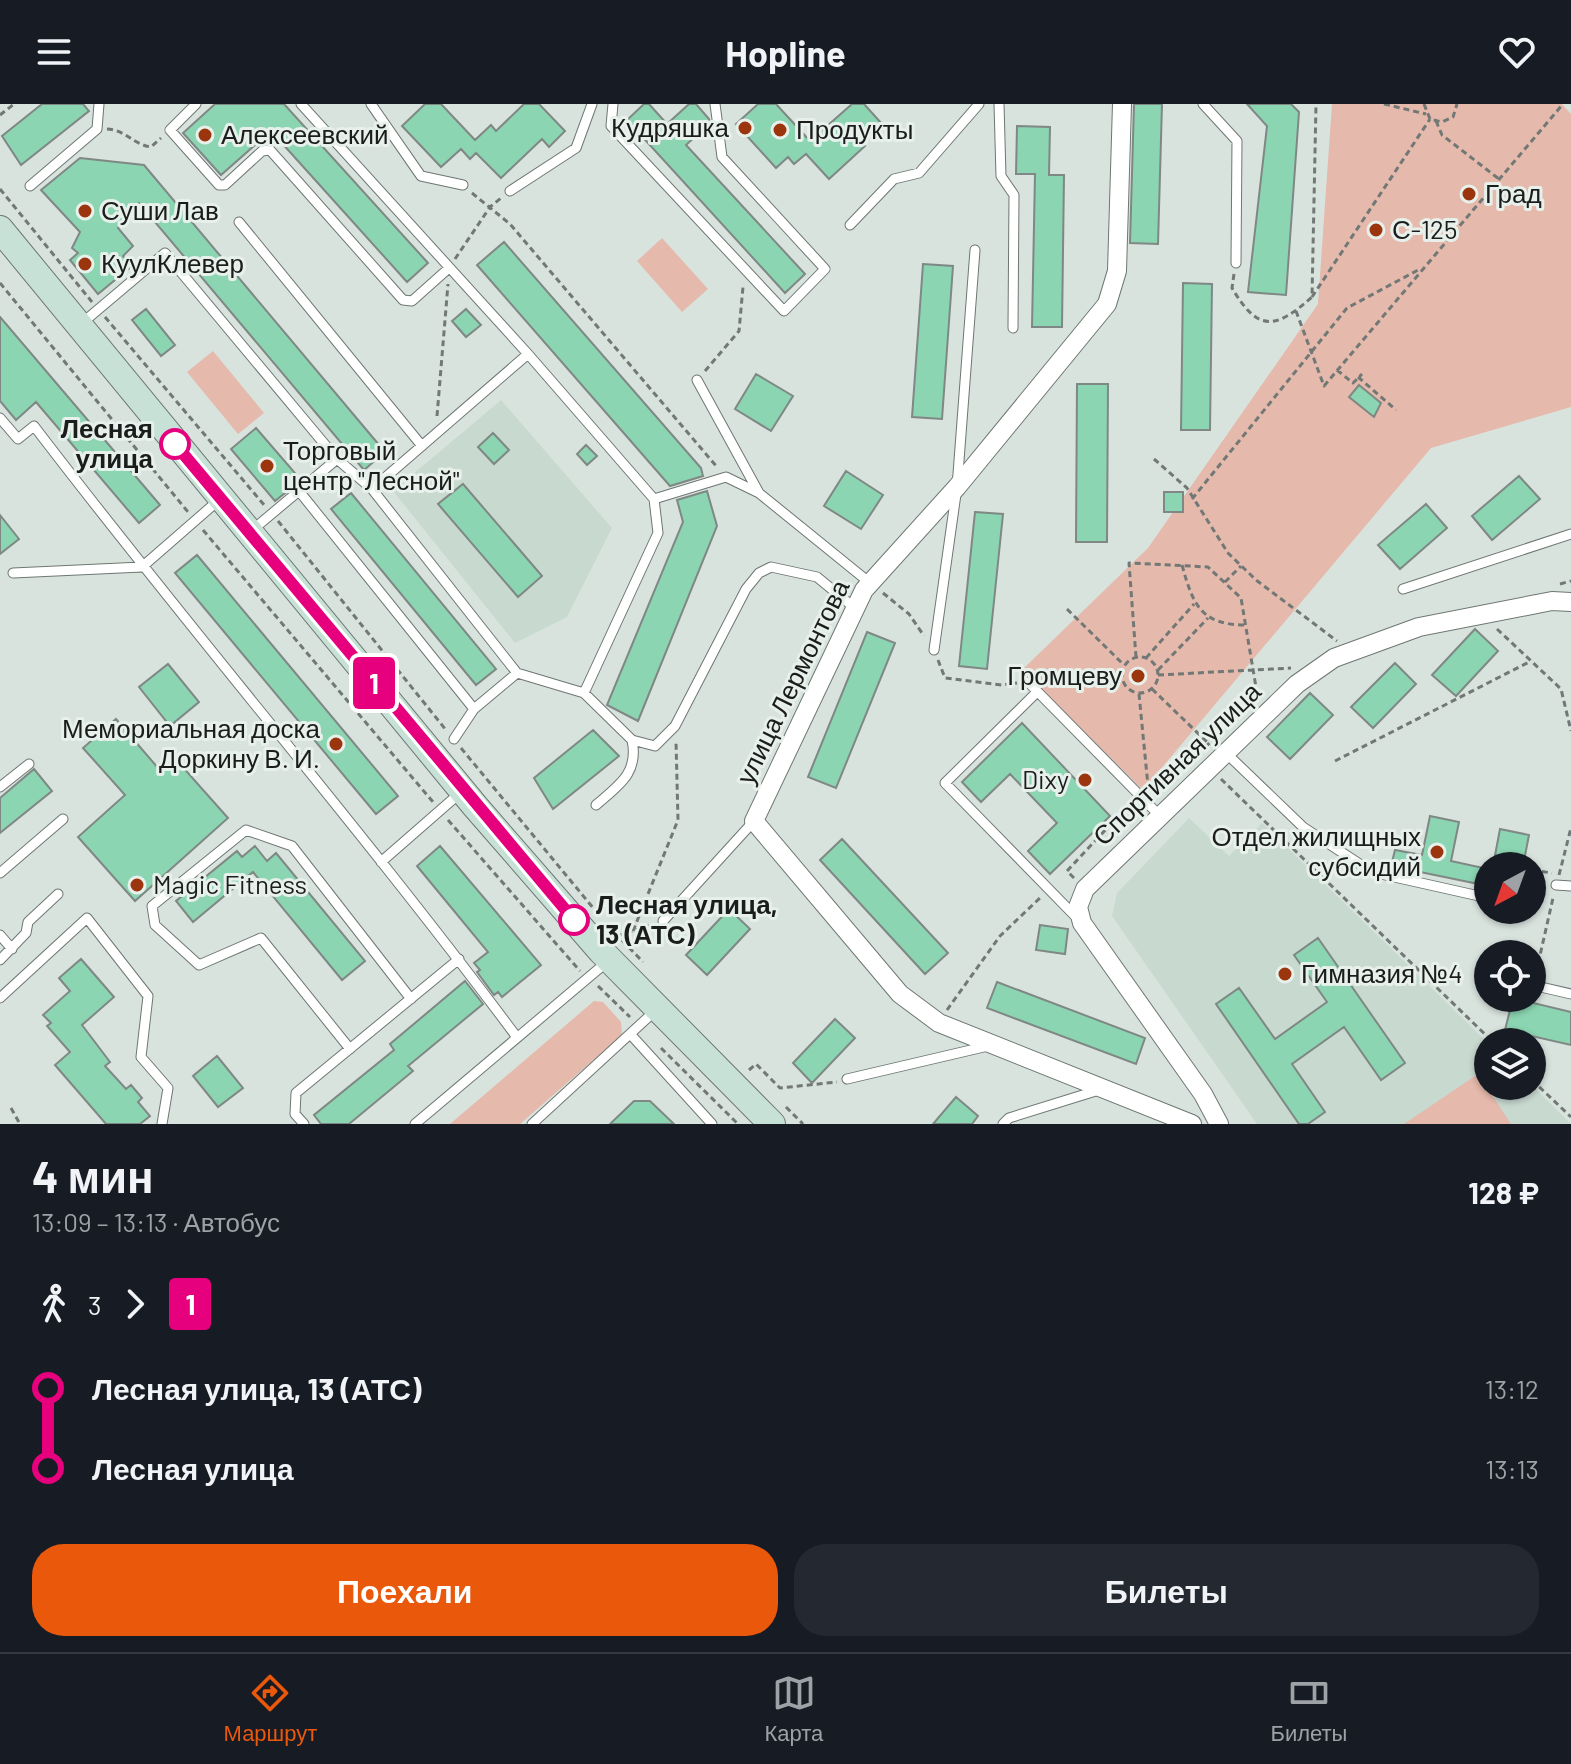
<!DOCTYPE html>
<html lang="ru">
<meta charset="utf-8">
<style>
:root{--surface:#171b24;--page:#242831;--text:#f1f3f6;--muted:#9ea1a6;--line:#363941;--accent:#ea580c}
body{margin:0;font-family:Barlow,sans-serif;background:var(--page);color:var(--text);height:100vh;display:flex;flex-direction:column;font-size:30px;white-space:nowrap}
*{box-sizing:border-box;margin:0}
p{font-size:26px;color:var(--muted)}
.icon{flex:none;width:44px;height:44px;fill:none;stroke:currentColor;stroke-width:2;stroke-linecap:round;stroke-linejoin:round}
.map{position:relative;height:1020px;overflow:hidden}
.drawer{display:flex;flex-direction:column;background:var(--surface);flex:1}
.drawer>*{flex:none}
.badge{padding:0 16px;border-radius:6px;font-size:28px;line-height:52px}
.needle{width:52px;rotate:221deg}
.fabs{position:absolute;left:1474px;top:748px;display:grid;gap:16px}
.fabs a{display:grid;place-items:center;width:72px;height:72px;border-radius:50%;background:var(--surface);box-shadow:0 2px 6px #0004;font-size:40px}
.map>.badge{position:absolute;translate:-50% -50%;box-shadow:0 0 0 4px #fff}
.legs{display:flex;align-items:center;gap:12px;height:88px;padding:0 32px;font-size:26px}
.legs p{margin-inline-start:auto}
.head{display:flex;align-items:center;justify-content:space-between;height:136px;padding:0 32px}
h1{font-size:44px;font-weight:700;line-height:60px}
.button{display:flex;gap:16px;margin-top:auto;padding:16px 32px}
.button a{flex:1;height:92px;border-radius:32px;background:var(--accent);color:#fff;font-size:32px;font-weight:700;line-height:92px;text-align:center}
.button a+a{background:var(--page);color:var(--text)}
ul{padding:0 32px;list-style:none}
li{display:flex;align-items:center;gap:28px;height:80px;font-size:30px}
li i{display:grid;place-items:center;width:12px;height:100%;margin:0 10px;background:currentColor}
li i::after{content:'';width:20px;height:20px;margin:-10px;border:6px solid;border-radius:50%;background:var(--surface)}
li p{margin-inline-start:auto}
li:first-child i{background:linear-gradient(#0000 50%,currentColor 0)}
li:last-child i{background:linear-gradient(currentColor 50%,#0000 0)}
header{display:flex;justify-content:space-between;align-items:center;height:104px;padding:0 32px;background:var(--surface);font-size:36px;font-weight:700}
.tabs{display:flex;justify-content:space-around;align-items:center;height:112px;border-top:2px solid var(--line);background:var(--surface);font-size:22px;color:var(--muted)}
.tabs a{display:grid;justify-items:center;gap:4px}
.tabs .selected{color:var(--accent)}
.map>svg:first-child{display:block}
</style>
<header><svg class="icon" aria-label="menu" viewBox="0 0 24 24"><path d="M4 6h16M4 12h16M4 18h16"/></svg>Hopline<svg class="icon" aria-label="heart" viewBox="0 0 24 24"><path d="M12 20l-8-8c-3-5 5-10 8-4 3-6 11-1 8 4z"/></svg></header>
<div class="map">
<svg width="1571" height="1020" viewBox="0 0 1571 1020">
<rect width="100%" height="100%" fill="#d9e3de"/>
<path fill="#c8d9d0" d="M501,296l111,128 -45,89 -52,26 -122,-152z
M1189,714l40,38 33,-33 226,220v43l44,-1 39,39h-314l-145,-208 5,-23z"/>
<path fill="#e5b9ab" d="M1332,0h230l9,10v293l-140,41 -288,342 -121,-120 126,-122 170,-244z
M662,134l46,51 -26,23 -45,-51z
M213,247l51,62 -26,21 -51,-62z
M594,897l9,1 18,20 1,13 -102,89h-70z
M1478,970l33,50h-107z"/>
<path fill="#8cd5b2" stroke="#7f8884" stroke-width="2" d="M42,0h41l6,7 -68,54 -19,-29z
M215,0h69l144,159 -21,19 -136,-151 -50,44 -38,-42z
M425,0h16l34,36 16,-15 5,6 28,-27h15l26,27 -16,16 -7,-8 -41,39 -25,-25 -6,6 -9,-10 -20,18 -39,-41z
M644,0h5l18,20 22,-20h7l13,15 1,4 -24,22 119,129 -20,19 -158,-173z
M758,0h18l34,37 42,-37h12l18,20 -21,18 4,4 -36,33 -23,-25 -12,10 -6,-7 -12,11 -40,-44z
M1134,0h28l-4,140 -28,-1z
M1247,0h44l8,8 -13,183 -38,-3 19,-166z
M1017,22l33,1 -1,48h15l-2,152h-30l3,-153h-19z
M80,54l64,7 241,287 -21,18 -225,-267 -21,25 15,18 -10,10 9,10 -34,28 -28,-34 8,-7 -6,-5 8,-16 -39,-42z
M504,138l197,226 2,8 -33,10 -193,-221z
M923,160l30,2 -11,153 -30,-2z
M1183,179l29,1 -2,146h-29z
M146,205l29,36 -14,11 -29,-36z
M466,205l15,16 -15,12 -14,-16z
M0,213l160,188 -21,18 -103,-121 -20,18 -16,-19z
M756,270l37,22 -22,35 -36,-22z
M1077,280h31l-1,158h-31z
M1359,281l22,18 -7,14 -25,-20z
M256,324l45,52 -26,21 -44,-52z
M493,329l16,17 -15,14 -16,-17z
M586,341l11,11 -10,9 -10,-11z
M846,367l37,24 -22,34 -37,-23z
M1519,372l21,23 -48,41 -20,-24z
M463,380l79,92 -24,21 -80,-93z
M707,387l10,35 -79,195 -31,-16 76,-183 -6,-22z
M1164,388h19v20h-19z
M351,389l145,176 -20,16 -145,-176z
M1426,400l21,24 -47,41 -22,-24z
M975,408l28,2 -16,155 -28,-3z
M0,411l19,24 -19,15z
M197,451l201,241 -22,18 -201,-241z
M1475,525l23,22 -42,45 -24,-21z
M867,528l28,11 -59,145 -28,-11z
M1395,559l21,21 -43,44 -22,-21z
M168,560l31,38 -29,24 -31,-39z
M1310,589l23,22 -43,44 -23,-22z
M116,615l42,49 14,-13 56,63 -93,83 -57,-64 47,-42 -42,-47z
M1022,619l88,93 -60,58 -22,-23 29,-28 -47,-49 -29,28 -19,-20z
M593,626l26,26 -66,53 -19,-31z
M34,665l18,22 -52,42v-35z
M1430,712l29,6 -8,39 37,8v17l-97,-20 4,-16 27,5z
M1500,725l29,6 -6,31h-30z
M842,735l106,114 -23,21 -105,-114z
M255,742l12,15 9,-8 89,108 -23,19 -89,-108 -60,50 -17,-21 61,-50 5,6z
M440,742l101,119 -39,32 -4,-5 -4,3 -17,-23 3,-2 -6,-7 14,-11 -71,-86z
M729,805l21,20 -43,46 -21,-20z
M1040,821l28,4 -3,25 -29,-4z
M1318,834l87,125 -24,17 -37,-53 -52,37 33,48 -17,12h-9l-83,-120 23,-16 36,51 52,-37 -33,-47z
M81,855l33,38 -32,28 28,37 -5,4 21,23 5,-4 11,13 -4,4 12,14 -10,8h-34l-51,-59 15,-13 -23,-26 4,-3 -8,-8 27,-24 -11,-13z
M465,877l18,23 -75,62 5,5 -64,53h-28l-7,-9 80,-65 -4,-6z
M997,878l148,56 -9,26 -149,-56z
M1513,894l58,14v33l-66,-15z
M835,915l20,19 -43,45 -19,-20z
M217,952l26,32 -25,19 -25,-31z
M956,993l22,19 -6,8h-39z
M634,997h16l24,23h-64z"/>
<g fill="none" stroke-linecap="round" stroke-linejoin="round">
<g stroke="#6e7772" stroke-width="11">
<path id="lane" d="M196,0l-26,26 49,55h6l37,-34 8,-1 133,150 9,1 37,-33
M371,0l50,72 42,9
M613,0l-2,22 173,185 41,-42 -103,-112 -7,-53
M999,0l2,72 13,19 -1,133
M1203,0l34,37 -1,122
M30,82l67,-57 2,-25
M510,87l66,-43 16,-44
M239,118l183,224
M850,121l44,-46 25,-6 60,-69
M81,220l84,-71 172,206 35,30 145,184 67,20 74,-160 -4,-34 -126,-145 -227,-250
M0,314l18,21 16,-13c157,206 327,402 482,610
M372,385l156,-135
M299,387l175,218 43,-36
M759,389l111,90
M654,395l72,-22 33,16 -62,-113
M250,428l87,-73
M13,469l129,-6 78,-68
M1403,485l168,-55
M934,546l23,-163 18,-237
M1028,578l132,134
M1037,588l-92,91 132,135
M584,589l48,47 23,6 20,-20 71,-137 13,-16 12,-6 46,10 39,32
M454,635l20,-30
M1226,649l77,74 69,45 116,26
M0,683l29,-23
M596,701c23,-20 43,-32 36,-65
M381,758l79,-69
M0,769l63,-54
M1556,781l15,1
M663,817l91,-100
M0,831l12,14
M0,856l26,-27 2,-11 30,-28
M1532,881l39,9
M0,894l87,-80 61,78 -7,61 27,31 -6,36
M632,932l80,88
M350,945l-89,-111 -62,27 -44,-40 -3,-19 94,-76 46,16 119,153
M847,975l141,-33
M304,1020l-9,-10 1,-21 163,-134
M415,1020l193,-163
M532,1020l124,-114
M1003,1020l6,-6 90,-28"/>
</g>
<g stroke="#6e7772" stroke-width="20">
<path id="street" d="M1122,0l-5,167 -10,33 -150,183 -93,103 -110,231 146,173 39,29 253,101
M1219,1020l-16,-30 -121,-171 -4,-16 7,-18 212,-205 37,-26 85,-31 133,-26 19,1"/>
</g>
<g stroke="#6e7772" stroke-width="28">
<path id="secondary" d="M0,125l475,577 126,145 171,173"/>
</g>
<path stroke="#727875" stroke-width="3" stroke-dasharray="6 4" stroke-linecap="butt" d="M1384,0l42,10
M1424,0l6,15 12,3 11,-5 4,-13
M0,11l14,-11
M1436,17l6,14 57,44
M107,25c19,1 25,15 44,18l10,-9
M0,85l92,113
M472,89l38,31 207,243
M455,155l35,-52 11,-9
M1234,170l-2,14c26,44 43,42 80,9l4,-193
M0,179l188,229
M1312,193l118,-178
M1296,207l28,75 239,-282
M105,213l160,189
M1337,266l16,13 9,-9
M705,267l34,-40 4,-44
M1358,273l38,33
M437,312l11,-132
M1154,355l33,29 41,65 28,27 81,61
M1192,395l155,-191 73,-39
M278,417l168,209
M203,426l230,272
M1182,461c11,40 19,60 64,60
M1225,478l16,-16
M1560,480l11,-3
M883,489l26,21 15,22
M1067,505l57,56
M1497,525l64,60 10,42
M1122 571a18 18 0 1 1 36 0a18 18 0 1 1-36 0Z
M1136,553l-7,-94 79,4 33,31 17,101
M1146,554l48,-54
M938,556l7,18 57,7 15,-2
M1158,566l50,-52
M1158,571l133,-7
M1045,577l76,-3
M1152,585l55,53
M1139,590l9,92
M461,644l138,167
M1335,657l196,-100
M1221,675l272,263
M1162,685l66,-64
M448,716l132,151
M1532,766l20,3
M1559,771l12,-47
M1074,774l-7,-7 55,-59 13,-6
M633,827l45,-111 -2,-78
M615,829l28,29
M617,832l34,-11
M1536,869l17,-75
M598,882l32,31
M947,906l53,-74 42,-40
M661,944l77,76
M749,966l7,-6 24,24 57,-6
M1532,976l39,37
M786,1003l17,17
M11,1004l9,16"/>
<use href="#lane" stroke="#fff" stroke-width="9"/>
<use href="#street" stroke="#fff" stroke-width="18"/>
<use href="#secondary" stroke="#c7e1d6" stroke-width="26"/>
</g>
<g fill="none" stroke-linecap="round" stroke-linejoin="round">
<g stroke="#fff" stroke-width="18">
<path id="line-1" d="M175,340l399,476"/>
</g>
<use href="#line-1" stroke="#e6007e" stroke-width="12"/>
</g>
<g fill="#9b350d" stroke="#e7f0eb" stroke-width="3">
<circle cx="745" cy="24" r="8"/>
<circle cx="780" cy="26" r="8"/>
<circle cx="205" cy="31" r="8"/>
<circle cx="1469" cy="90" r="8"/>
<circle cx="85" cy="107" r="8"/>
<circle cx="1376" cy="126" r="8"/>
<circle cx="85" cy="160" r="8"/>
<circle cx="267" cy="362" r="8"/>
<circle cx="1138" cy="572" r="8"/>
<circle cx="336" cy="640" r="8"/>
<circle cx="1085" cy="676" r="8"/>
<circle cx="1437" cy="748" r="8"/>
<circle cx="137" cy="781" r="8"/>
<circle cx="1285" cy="870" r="8"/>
</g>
<g fill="#fff" stroke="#e6007e" stroke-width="4">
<circle cx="175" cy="340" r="14"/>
<circle cx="574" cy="816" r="14"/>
</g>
<g text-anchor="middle" stroke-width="6" stroke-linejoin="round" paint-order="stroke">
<g font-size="26" fill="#1a1d1c" stroke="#e7f0eb" text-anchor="start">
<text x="729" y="33" text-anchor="end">Кудряшка</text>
<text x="796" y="35">Продукты</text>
<text x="221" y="40">Алексеевский</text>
<text x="1485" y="99">Град</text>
<text x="101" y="116">Суши Лав</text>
<text x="1392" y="135">С-125</text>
<text x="101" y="169">КуулКлевер</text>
<text x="283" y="356">Торговый<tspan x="283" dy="30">центр "Лесной"</tspan></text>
<text x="1122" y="581" text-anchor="end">Громцеву</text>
<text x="320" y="634" text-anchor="end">Мемориальная доска<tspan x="320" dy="30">Доркину В. И.</tspan></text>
<text x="1069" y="685" text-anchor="end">Dixy</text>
<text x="1421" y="742" text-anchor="end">Отдел жилищных<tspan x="1421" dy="30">субсидий</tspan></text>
<text x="153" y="790">Magic Fitness</text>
<text x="1301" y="879">Гимназия №4</text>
</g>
<g font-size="26" font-weight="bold" fill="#1a1d1c" stroke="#e7f0eb" text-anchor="end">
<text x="153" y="334">Лесная<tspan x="153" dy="30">улица</tspan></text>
<text x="596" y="810" text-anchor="start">Лесная улица,<tspan x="596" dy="30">13 (АТС)</tspan></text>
</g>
<g font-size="26" fill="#1a1d1c" stroke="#e7f0eb">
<text transform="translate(793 578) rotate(-64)" y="9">улица Лермонтова</text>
<text transform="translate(1177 660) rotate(-44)" y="9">Спортивная улица</text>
</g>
</g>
</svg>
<div class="fabs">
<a><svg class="needle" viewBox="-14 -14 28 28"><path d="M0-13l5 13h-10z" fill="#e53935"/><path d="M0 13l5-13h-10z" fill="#9ea1a6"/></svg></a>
<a><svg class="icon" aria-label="locate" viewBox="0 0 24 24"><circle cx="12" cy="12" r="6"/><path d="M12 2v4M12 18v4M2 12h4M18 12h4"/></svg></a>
<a><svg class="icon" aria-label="layers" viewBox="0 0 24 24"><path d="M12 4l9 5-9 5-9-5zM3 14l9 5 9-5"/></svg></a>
</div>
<b class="badge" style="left:374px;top:579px;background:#e6007e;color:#fff">1</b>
</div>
<section class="drawer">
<div class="head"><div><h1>4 мин</h1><p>13:09 – 13:13 · Автобус</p></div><b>128 ₽</b></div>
<div class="legs"><svg class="icon" aria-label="walk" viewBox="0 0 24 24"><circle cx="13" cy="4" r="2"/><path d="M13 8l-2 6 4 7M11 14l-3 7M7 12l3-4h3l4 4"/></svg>3<svg class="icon" aria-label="forward" viewBox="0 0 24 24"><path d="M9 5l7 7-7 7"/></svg><b class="badge" style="background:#e6007e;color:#fff">1</b></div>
<ul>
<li><i style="color:#e6007e"></i><b>Лесная улица, 13 (АТС)</b><p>13:12</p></li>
<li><i style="color:#e6007e"></i><b>Лесная улица</b><p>13:13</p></li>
</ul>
<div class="button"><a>Поехали</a><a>Билеты</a></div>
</section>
<nav class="tabs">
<a class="selected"><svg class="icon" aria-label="directions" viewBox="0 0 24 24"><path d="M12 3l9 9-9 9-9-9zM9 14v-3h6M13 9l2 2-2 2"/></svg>Маршрут</a>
<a><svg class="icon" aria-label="map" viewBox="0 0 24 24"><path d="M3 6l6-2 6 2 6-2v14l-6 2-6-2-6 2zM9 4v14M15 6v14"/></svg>Карта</a>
<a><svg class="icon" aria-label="tickets" viewBox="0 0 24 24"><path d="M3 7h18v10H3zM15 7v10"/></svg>Билеты</a>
</nav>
